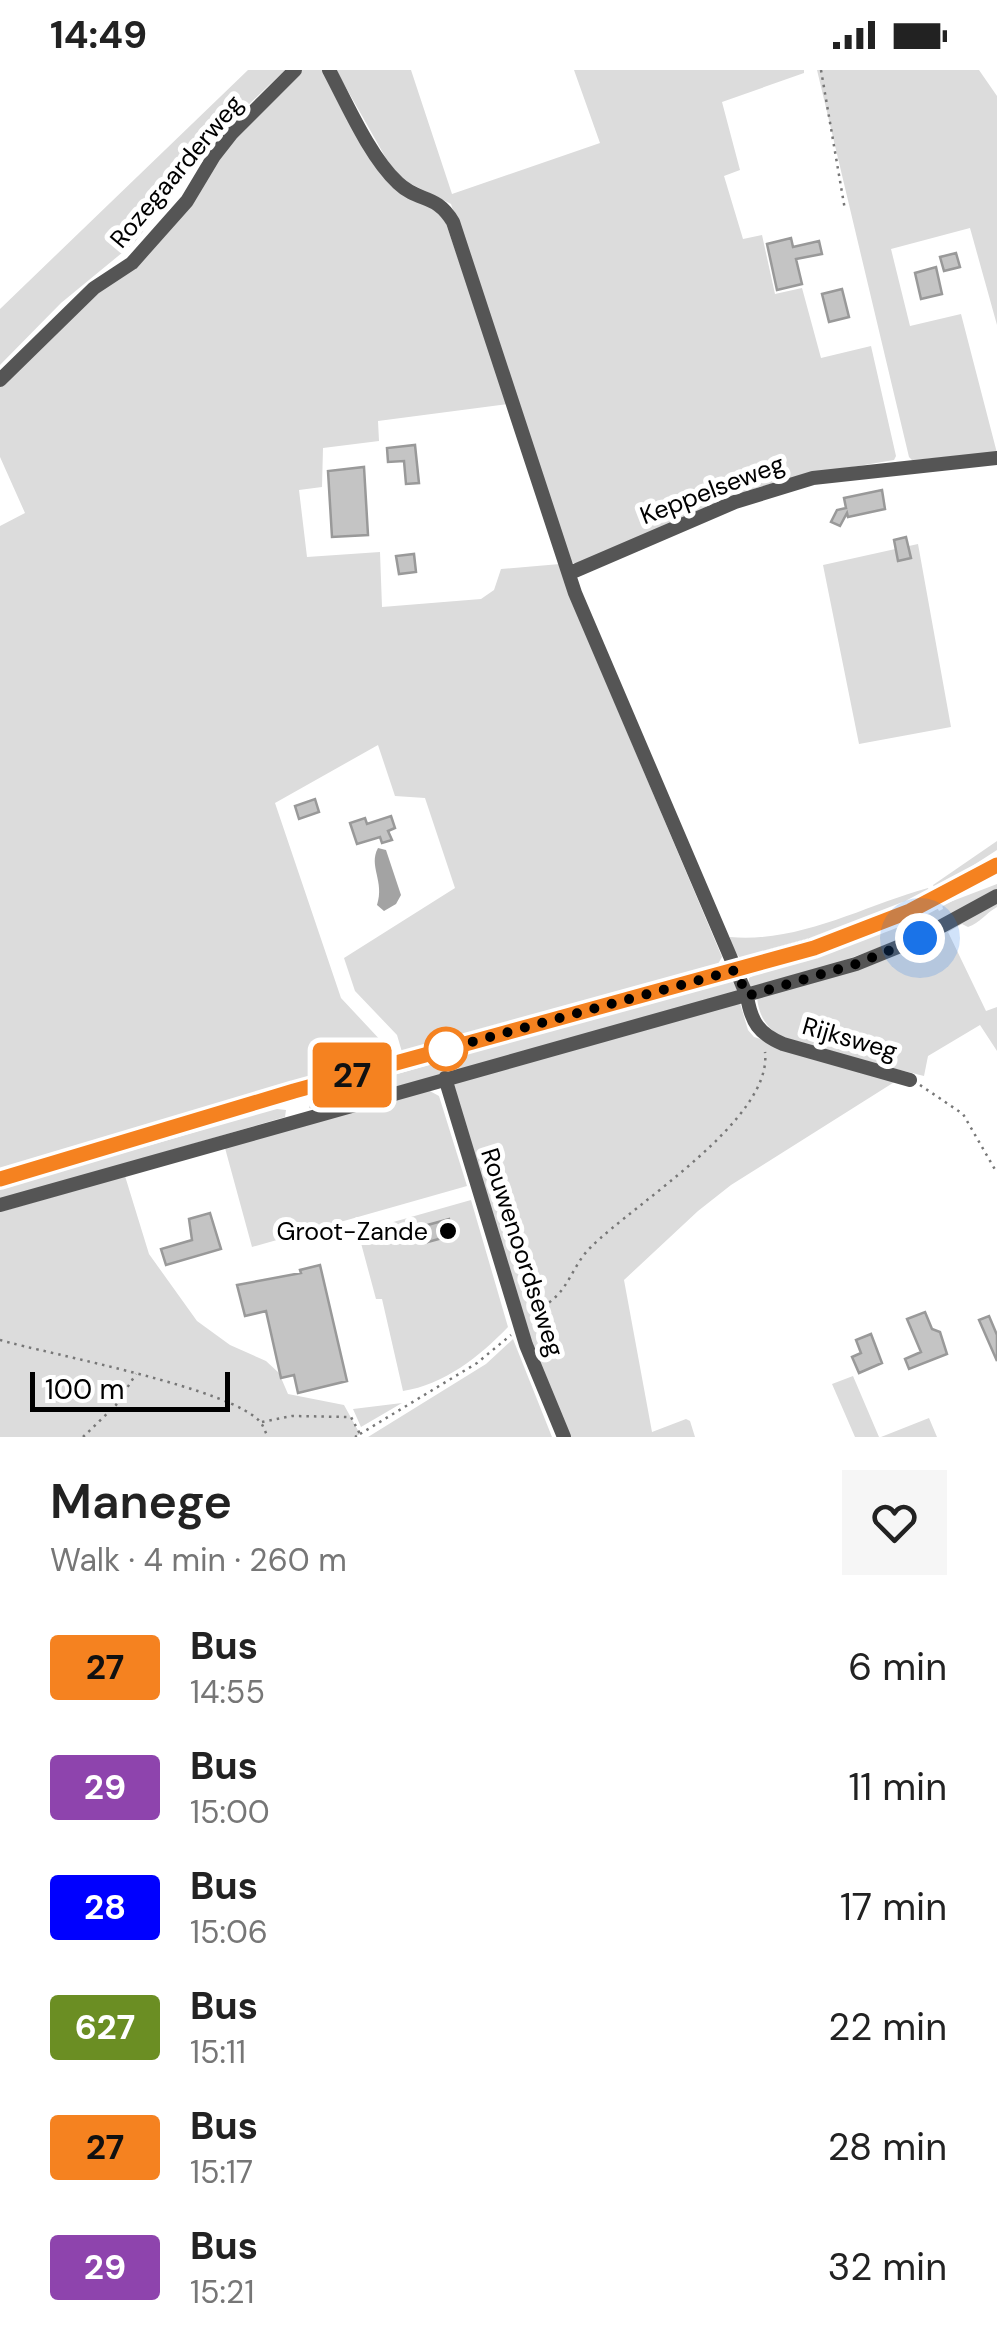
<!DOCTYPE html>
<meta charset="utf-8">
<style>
:root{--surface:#fff;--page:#f6f6f6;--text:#222;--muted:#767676}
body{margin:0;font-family:"DM Sans",sans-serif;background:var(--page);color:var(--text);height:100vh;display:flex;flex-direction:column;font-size:38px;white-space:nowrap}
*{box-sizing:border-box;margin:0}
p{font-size:32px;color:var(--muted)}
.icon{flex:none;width:55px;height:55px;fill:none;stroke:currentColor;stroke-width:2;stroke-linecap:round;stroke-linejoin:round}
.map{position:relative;height:1367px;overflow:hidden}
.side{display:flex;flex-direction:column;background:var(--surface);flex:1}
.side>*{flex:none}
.badge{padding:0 20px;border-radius:8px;font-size:35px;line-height:65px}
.scale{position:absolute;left:30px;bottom:25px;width:200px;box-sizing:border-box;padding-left:10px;border:5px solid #000;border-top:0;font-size:28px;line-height:35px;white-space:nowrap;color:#000;-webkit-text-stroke:8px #fff;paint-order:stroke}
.you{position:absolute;width:50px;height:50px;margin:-25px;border:8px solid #fff;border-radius:50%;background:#1a73e8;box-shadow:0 0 0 15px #1a73e833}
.map>.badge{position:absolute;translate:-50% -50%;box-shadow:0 0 0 5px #fff}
.round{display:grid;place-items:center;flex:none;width:105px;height:105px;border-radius:0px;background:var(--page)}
.summary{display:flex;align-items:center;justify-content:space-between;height:170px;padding:0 50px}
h1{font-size:48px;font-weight:600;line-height:75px}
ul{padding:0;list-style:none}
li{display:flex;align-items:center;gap:30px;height:120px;padding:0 50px}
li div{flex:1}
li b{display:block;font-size:38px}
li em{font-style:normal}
li .badge{min-width:110px;font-weight:700;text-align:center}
.status{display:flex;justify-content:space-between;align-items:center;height:70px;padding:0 50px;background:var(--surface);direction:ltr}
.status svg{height:28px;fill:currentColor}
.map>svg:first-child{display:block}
</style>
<div class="status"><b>14:49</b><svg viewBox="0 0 49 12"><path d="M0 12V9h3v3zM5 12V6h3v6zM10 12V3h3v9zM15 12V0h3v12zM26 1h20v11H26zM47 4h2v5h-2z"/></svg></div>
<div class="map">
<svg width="997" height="1367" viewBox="0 0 997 1367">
<rect width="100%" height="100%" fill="#fff"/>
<path fill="#dcdcdc" d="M248,0h37l-61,58 -90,115 -73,60 -61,62v-56z
M300,0h23l61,107 57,32 67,195 -130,17 1,20 -56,7 -1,39 -23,3 8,67 73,-5 2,55 99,-8 13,-9 7,-21 59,-5 8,28 154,365 -4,7 -316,88 -5,-17 -42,-44 -11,-33 111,-70 -30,-90 -30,-2 -17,-51 -103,58 66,195 43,46 3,13 -387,115v-646l25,-13 -25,-56v-77l146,-136 76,-99z
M336,0h75l41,124 148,-51 -26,-73h230v3l-82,29 18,68 -16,6 19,63 19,-4 13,59 27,-6 19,70 50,-12 25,110 -2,4 -90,15 -45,12 -181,77 -8,-2 -119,-358 -48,-24 -16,-20z
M817,0h162l18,26v229l-27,-97 -79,21 19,77 51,-12 36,139 -85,7 -3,-3z
M918,474l33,183 -92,17 -36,-179z
M997,771v9l-62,40 -2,-5z
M997,814v6c-78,46 -155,74 -242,98l-7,-2 1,-8 10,-6 178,-65 2,4 4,-2 -1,-4z
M928,818l2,5 -111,44 -78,22 -10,-11 -1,-11c70,6 133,-31 198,-49z
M997,831v6c-11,6 -17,16 -29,20l-6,-3 -14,8 38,79 11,-4v44l-17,-26 -52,31 -4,20 -135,-34c-19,-11 -30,-22 -32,-45z
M730,908l10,15 -425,116 -6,-1 2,-9z
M740,933l8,27 6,7 142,44 -165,104 -33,26 -74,69 28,152 34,-13 4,2 5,16h-129l-21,-48 -94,-306z
M428,1020l11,6 28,90 -215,61 -27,-99z
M277,1039l9,1 -1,7 -285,83v-12z
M125,1106l24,78 48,67 33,24 36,16 13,12 9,21 56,11 16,29 -5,3h-355v-225z
M471,1130l37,127c-28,29 -64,58 -105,64l-21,-92h-6l-18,-67z
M513,1269l39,98h-184l118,-73z
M853,1306l26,61h-24l-23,-53z
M402,1333l-41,24 -8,-18z
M929,1348l8,19h-56z"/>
<path fill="#a3a3a3" d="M378,778l8,2 15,45 -5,9 -12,7 -7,-6c8,-24 -9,-39 1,-57z"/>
<path fill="#c4c4c4" stroke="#999" stroke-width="2.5" d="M791,168l2,9 26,-6 3,13 -26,5 6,25 -25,6 -10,-46z
M956,183l4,14 -16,4 -4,-14z
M936,197l6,27 -21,5 -6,-26z
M842,219l7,28 -20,5 -7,-28z
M415,375l4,38 -13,1 -2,-23 -16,1 -1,-14z
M364,397l4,68 -36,2 -4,-66z
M882,420l3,19 -37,8 -1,-4 -7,13 -9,-4 6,-12 9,-2 -2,-10z
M906,467l5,21 -13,3 -4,-21z
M414,484l2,18 -17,2 -3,-18z
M315,729l4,13 -20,7 -4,-13z
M391,746l4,12 -7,3 4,9 -10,3 -2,-6 -23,7 -7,-21 15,-5 2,6z
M210,1143l11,36 -55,16 -5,-16 31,-9 -3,-21z
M449,1149l4,16 -25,7 -4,-16z
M320,1195l27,116 -49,12 -4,-18 -13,3 -15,-67 -21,5 -8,-31 64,-12 -1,-3z
M925,1242l7,17 8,3 7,22 -38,15 -4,-10 16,-7 -14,-33z
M989,1246l8,19v26l-18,-41z
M871,1264l11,29 -23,10 -7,-16 9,-4 -5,-13z"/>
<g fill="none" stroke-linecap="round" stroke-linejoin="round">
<path stroke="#777" stroke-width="2.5" stroke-dasharray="2.5 5" stroke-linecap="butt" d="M821,0l24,140
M920,1015l43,29 34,59
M532,1247c9,-9 21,-16 29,-26 11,-14 17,-32 30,-44 44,-44 182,-128 174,-195
M0,1270c48,14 236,49 261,83 3,4 4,9 7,14
M262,1352l30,-6 59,1 9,17 -5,3
M360,1364l117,-71 34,-28
M83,1367l33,-32 20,-31"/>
<path stroke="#555" stroke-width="14" d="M329,0c18,34 41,87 69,113 21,20 38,10 55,39l122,371 172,403c4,26 12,38 36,48l127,36
M0,310l94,-92 38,-25 55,-62 27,-45 18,-23 63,-63
M570,503l165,-71 78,-24 184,-20
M445,1008l81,267 38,92
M0,1135l856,-241 64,-26 77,-42"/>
<path stroke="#000" stroke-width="20" d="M0,1109l294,-88 519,-143 97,-37 87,-46"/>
</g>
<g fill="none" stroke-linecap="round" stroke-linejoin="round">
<g stroke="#fff" stroke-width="22">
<path id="line" d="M0,1109l294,-88 520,-143 96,-37 87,-46"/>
</g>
<use href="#line" stroke="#f58220" stroke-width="15"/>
<path stroke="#000" stroke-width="10" stroke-dasharray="0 18" d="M446,979l-4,1 294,-80 11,26 109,-32 64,-26"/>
</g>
<circle fill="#fff" stroke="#f58220" stroke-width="5" cx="446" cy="979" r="20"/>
<circle fill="#000" stroke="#fff" stroke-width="4" cx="448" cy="1161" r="10"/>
<g text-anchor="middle" stroke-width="10" stroke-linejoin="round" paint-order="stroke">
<g font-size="25" fill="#000" stroke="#fff">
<text transform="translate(176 101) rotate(-50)" y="9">Rozegaarderweg</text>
<text transform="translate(712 419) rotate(-21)" y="9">Keppelseweg</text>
<text transform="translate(850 968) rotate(16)" y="9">Rijksweg</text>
<text transform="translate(523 1182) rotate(72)" y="9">Rouwenoordseweg</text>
</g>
<g font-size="25" fill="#000" stroke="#fff" text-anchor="end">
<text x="428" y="1170">Groot-Zande</text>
</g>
</g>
</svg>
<div class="scale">100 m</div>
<div class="you" style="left:920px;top:868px"></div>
<b class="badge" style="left:352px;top:1005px;background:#f58220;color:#111">27</b>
</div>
<section class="side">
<div class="summary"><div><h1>Manege</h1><p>Walk · 4 min · 260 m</p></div><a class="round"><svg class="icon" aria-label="heart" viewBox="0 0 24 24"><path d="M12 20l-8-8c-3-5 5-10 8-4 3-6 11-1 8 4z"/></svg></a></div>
<ul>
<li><span class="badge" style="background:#f58220;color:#111">27</span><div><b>Bus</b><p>14:55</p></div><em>6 min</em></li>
<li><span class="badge" style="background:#8e44ad;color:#fff">29</span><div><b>Bus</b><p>15:00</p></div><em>11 min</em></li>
<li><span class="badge" style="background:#00f;color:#fff">28</span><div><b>Bus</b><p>15:06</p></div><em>17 min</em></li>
<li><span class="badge" style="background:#6b8e23;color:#fff">627</span><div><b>Bus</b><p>15:11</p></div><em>22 min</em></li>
<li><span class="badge" style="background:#f58220;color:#111">27</span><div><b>Bus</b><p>15:17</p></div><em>28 min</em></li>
<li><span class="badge" style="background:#8e44ad;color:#fff">29</span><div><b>Bus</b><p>15:21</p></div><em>32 min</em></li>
</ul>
</section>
